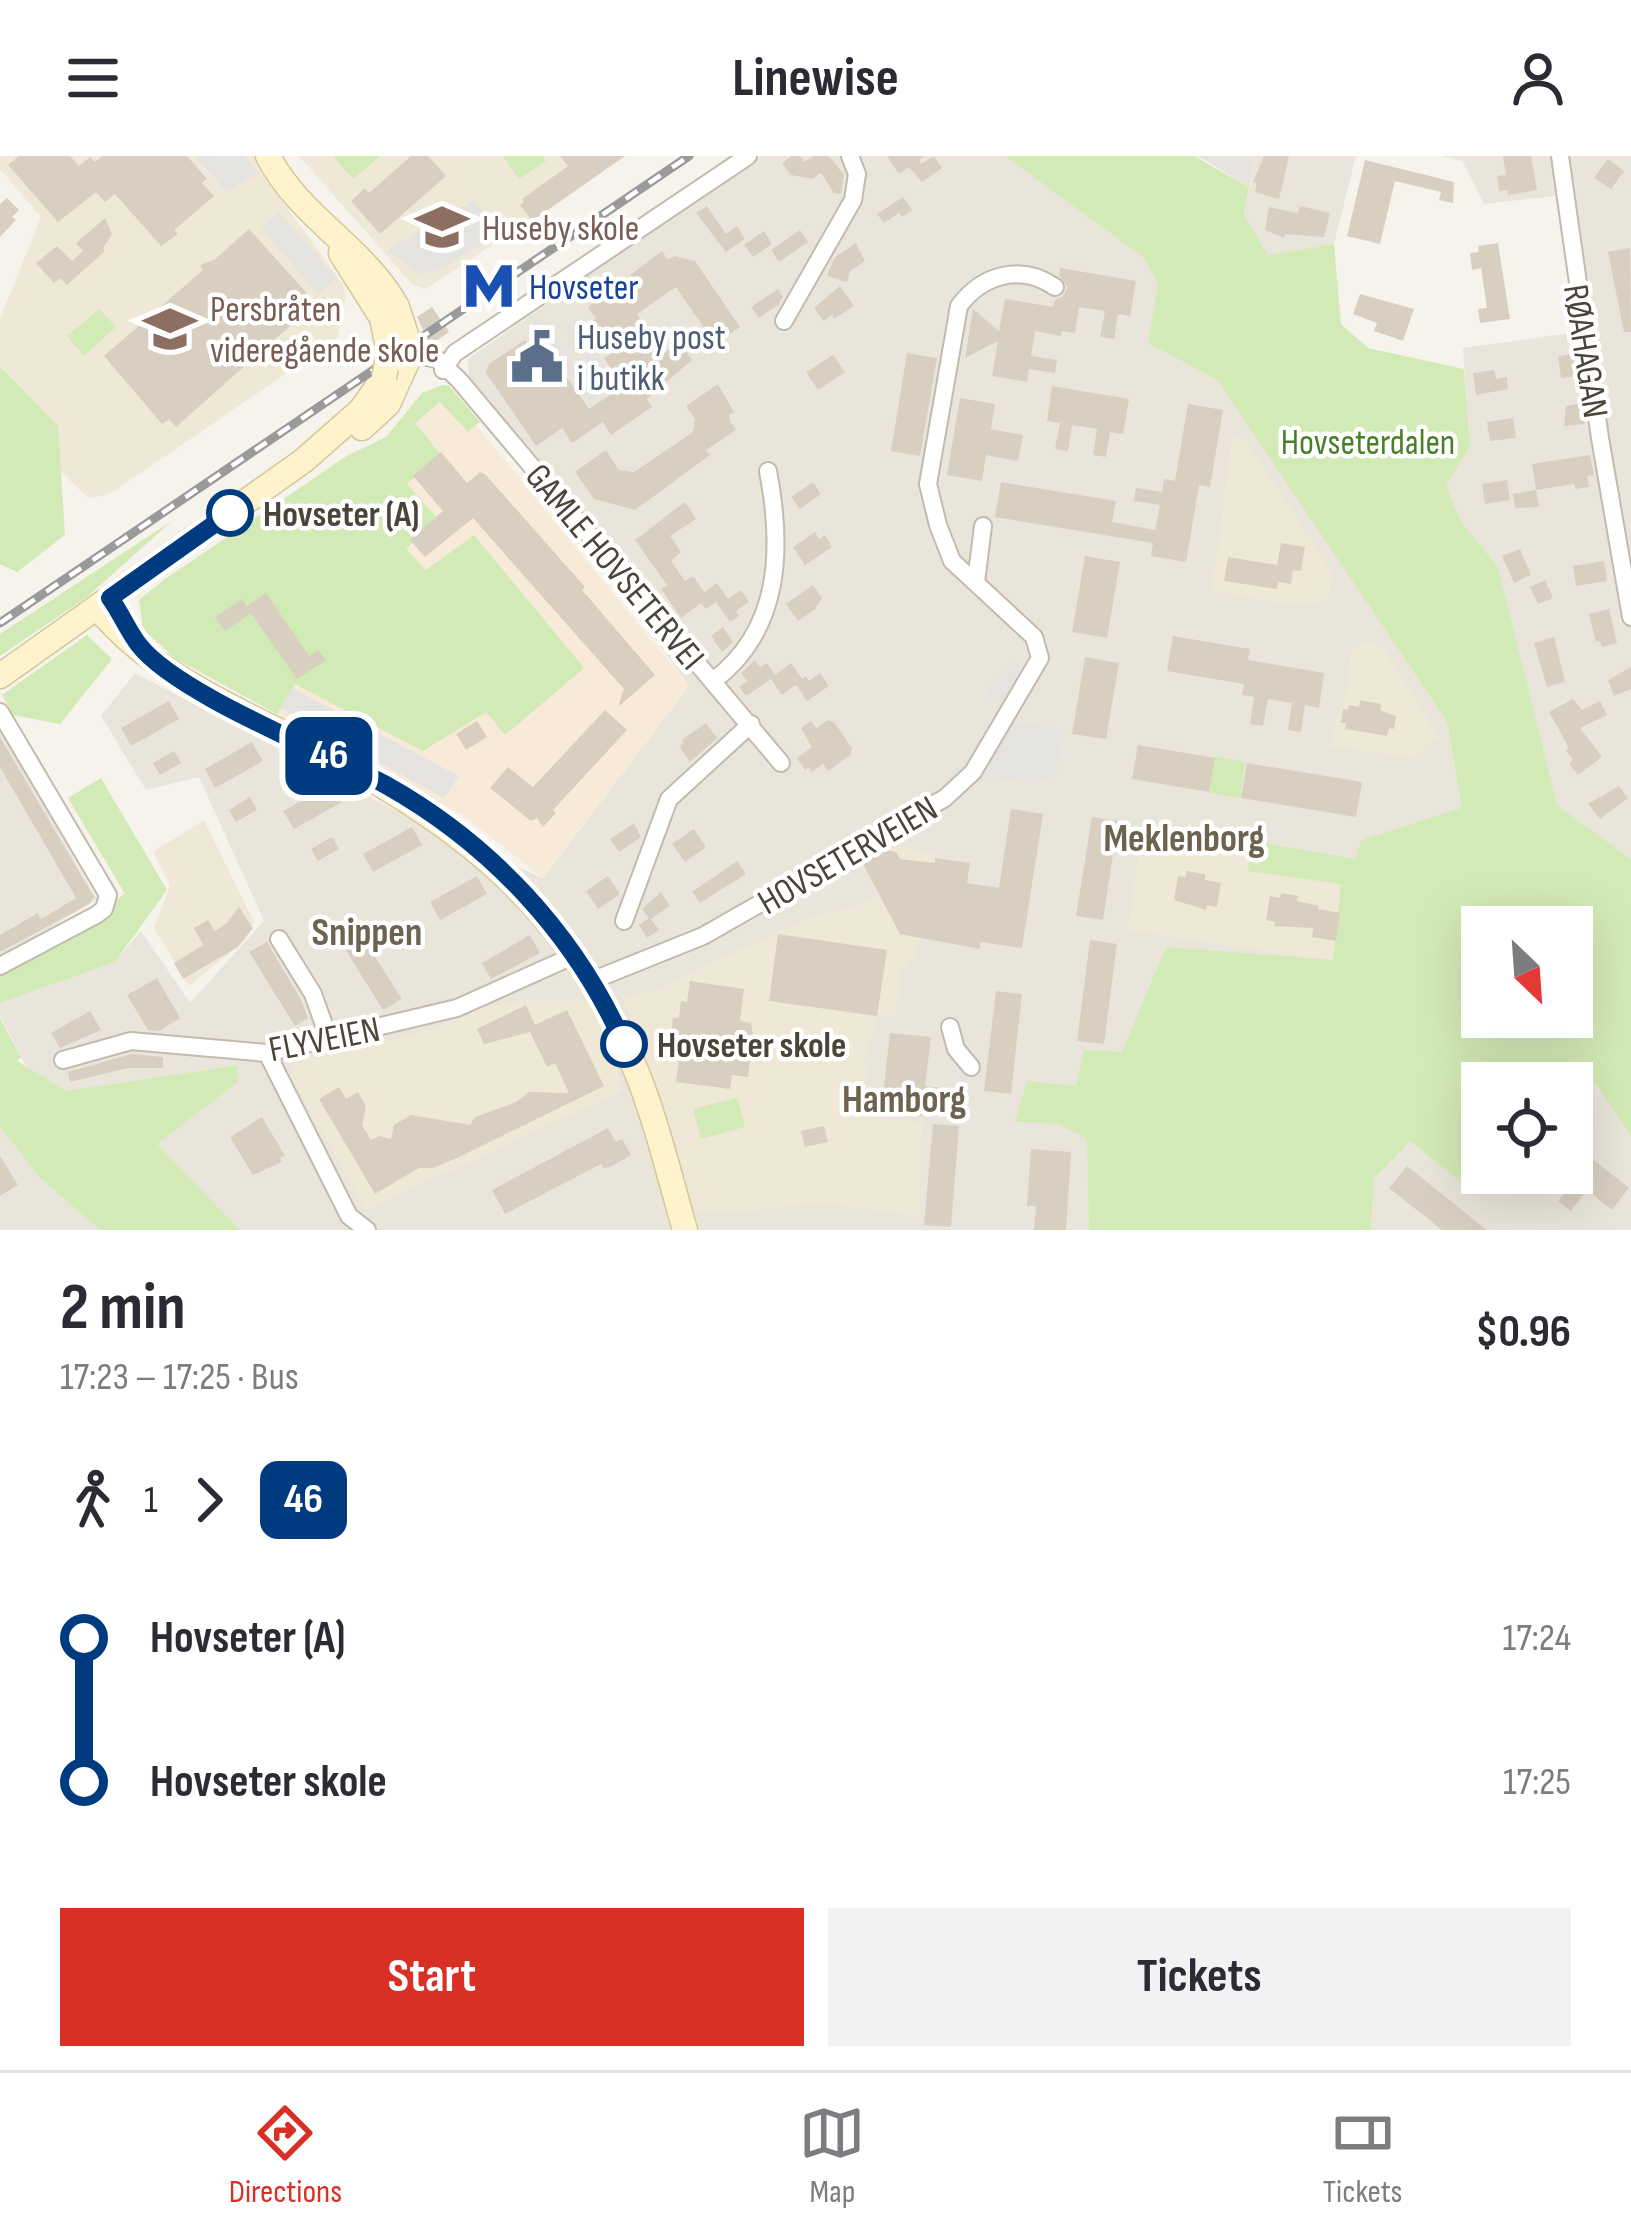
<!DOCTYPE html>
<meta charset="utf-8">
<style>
:root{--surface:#fff;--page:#f2f2f3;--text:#2b2b33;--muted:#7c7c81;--line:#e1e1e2;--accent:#d93025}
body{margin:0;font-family:"Sofia Sans Condensed",sans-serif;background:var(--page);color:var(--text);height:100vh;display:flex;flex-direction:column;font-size:45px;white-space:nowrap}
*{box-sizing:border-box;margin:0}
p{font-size:39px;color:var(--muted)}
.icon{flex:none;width:66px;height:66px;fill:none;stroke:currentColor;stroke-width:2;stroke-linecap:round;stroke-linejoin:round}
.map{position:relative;height:1074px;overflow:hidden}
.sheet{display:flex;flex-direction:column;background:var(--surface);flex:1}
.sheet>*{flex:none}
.badge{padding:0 24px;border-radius:18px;font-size:42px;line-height:78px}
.needle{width:78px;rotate:155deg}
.tools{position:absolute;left:1461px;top:750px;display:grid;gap:24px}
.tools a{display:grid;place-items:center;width:132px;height:132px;border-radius:0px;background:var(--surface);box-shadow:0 12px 48px #0002;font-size:60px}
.map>.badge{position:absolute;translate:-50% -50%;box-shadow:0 0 0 6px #fff}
.legs{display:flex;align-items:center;gap:18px;height:132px;padding:0 60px;font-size:39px}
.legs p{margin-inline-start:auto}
.headline{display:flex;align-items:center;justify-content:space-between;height:204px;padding:0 60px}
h1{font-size:66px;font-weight:700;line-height:90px}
.primary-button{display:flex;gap:24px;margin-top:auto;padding:24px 60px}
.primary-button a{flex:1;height:138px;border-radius:0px;background:var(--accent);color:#fff;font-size:48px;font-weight:700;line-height:138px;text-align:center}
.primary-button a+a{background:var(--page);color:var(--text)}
ul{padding:0 60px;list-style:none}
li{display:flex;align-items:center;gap:42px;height:144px;font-size:45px}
li i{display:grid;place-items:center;width:18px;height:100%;margin:0 15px;background:currentColor}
li i::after{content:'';width:30px;height:30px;margin:-15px;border:9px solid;border-radius:50%;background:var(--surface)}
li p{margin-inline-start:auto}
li:first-child i{background:linear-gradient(#0000 50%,currentColor 0)}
li:last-child i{background:linear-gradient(currentColor 50%,#0000 0)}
header{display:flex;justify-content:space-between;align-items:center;height:156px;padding:0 60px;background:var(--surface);font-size:54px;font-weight:700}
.menu{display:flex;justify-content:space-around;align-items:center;height:168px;border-top:3px solid var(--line);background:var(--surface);font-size:33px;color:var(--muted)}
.menu a{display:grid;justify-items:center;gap:6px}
.menu .on{color:var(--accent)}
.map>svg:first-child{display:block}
</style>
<header><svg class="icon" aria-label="menu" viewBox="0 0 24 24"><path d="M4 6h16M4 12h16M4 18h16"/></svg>Linewise<svg class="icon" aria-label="person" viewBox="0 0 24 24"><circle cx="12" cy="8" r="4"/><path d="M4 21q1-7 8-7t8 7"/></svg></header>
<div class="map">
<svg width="1631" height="1074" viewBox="0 0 1631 1074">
<rect width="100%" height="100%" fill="#f6f3ec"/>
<path fill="#eae5da" d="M760,0h245l138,100 15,27 -10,60 70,38 229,341 15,87 -101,31 -28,120 -212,92 -44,35 -61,35 42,2 30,15 1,91h-849l-84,-86 82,-62 -1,-17 -171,26 -39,-23 -27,-53v-12l115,-41 26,-31 49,72 74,-82 -65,-144 -53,13 -45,-74 34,-43 298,157 110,48 146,-192 -220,-304 -1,-23z
M1256,0h100l-22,88 -66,11 -24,-40z
M1443,0h188v703l-74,-54 -59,-238 -38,-47 -14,-35 24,-38 -7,-99 130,-18 -19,-136 -90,10 -22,-43z
M0,573l97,170 -97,60z
M1595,927l36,53v94h-260l3,-52 36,-38 47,39 55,12 3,-18h57v-88z
M0,971l39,50 61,53h-100z"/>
<path fill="#f7ead8" d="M443,229l246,301 -147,192 -76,-61 -290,-158 -33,-30 -4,-29 208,-145 39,-18 36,-44z"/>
<path fill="#e6e2dd" d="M1194,0h62l-7,31 -44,-27z"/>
<path fill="#efe8d6" d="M0,0h257l8,22 77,105 4,13 -9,43 -226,154 -19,5 -7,-3 -25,-24 -4,-46 -56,-60v-46l41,-102 -41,-48z
M299,0h326l-199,133 -14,-5z
M1232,280l11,1 90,137 -6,27 -32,4 -83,-14z
M1368,484l15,8 55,88 -24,22 -83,-11 4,-24 9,-18 7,-55z
M204,664l50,102 -24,31 -41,33 -35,-58 16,-43 -17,-33z
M1143,669l219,38 -18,100 -216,-33z
M897,690l38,7 -2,19 -18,83 -14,14 -6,45 -18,4 -13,41 10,60 48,3 -3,94 -99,-13 -92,10 -34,-4 -35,-117 -37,-96 28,-4 163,-76 31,-6 34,-15 -16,-32z
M519,845h68l24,48 -1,9 5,1 6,32 -255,119 -70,-123 -4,-10 2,-13 14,-10 86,-14 47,-13 23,-16z"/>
<path fill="#d2eab5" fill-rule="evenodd" d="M333,0h47l-27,23z
M503,0h39l4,5 -27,18z
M1005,0h189l55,31 -5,28 24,40 66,-11 7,80 27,24 96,21 6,78 -24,38 14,35 38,47 59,238 74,54v277l-36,-53h-113v90h33l-2,18 -56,-12 -47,-38 -36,37 -3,52h-282l-2,-91 -29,-15 -43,-2 12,-41 49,5 8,-36 38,2 44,-105 167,13 8,-76 -93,-13 5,-30 102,18 6,-19 101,-32 -15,-86 -229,-341 -70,-38 10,-60 -15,-26zM1482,771h90v90h-90z
M99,153l17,18 -32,29 -17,-20z
M0,210l58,60 7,109 -48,37 -17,-8z
M443,229l6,1 31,36 -12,10 -28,-30 -25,21 26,32 -34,29 31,35 -32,30 20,21 48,-35 110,133 -79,67 -19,-23 -63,39 -128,-67 -18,30 -101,-55 -33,-30 -4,-29 26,-21 182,-123 39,-19 36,-44z
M173,364l-86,77 -87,59v-22z
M87,479l25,24 -52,65 -47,-9 -11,-20z
M1213,600l32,6 -5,36 -31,-5z
M101,622l66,112 -52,72 -115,41v-29l125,-80 -57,-96z
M0,862l21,39 -4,4 49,30 171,-26 1,17 -81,62 83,86h-140l-61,-53 -39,-50z
M737,942l8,29 -44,12 -8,-30z"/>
<path fill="#e5e3e0" d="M195,0h49l15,17 -33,18z
M475,44l23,34 -52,32 -28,8 -31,-24z
M279,56l57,66 -18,16 -57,-66z
M541,161l54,79 -6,5 -56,-78z
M575,166l44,65 -9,6 -44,-66z
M1011,507l17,3 -26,38 -16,-11z
M292,532l167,88 -15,22 -163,-90z
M1015,566l50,7 -10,48 -18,7 -54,-8z"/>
<path fill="#d8cfc1" d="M19,0h51l9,10 11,-9 5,5 7,-6h85l20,23 -5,4 12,13 -40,34 4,4 -17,12 -46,-52 -10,8 -9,-10 -38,30 -50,-57z
M411,0h17l18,20 -66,58 -29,-33 14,-13 4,5z
M560,0h65l-93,65 -12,-16 4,-3 -2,-3 46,-33z
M792,0h8l4,6 10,-6h15l15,19 -3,19 -7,-1 -13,-20 -9,6 -21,-4 -9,-12z
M887,0h38l-6,4 2,4 13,-8 8,12 -20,14 -13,-15 -10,7z
M1264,0h25l-10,43 -24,-7 2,-9 -4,-1z
M1503,0h28l6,34 -29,5 -1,-5 -8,1 -2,-15 9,-1z
M1608,3l16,12 -13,18 -17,-11z
M1365,4l89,22 -1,21 -14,-3 2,-8 -46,-11 -15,63 -33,-8z
M903,41l9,13 -10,7 -3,-4 -15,10 -7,-9z
M7,42l12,12 -7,7 4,3 -16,17v-33z
M707,50l19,28 11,-8 8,13 -19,13 -30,-39z
M1300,50l30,7 -6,24 -39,-3 -1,4 -19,-8 4,-23 29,6z
M105,62l7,16 -9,14 2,3 -38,34 -7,-7 -6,5 -18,-20 21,-17 15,15 11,-10 -7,-8z
M249,73l56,62 3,5 -7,6 7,8 -132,117 -7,-8 -7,5 -58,-68 99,-86 -3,-5 14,-5z
M800,74l8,12 -29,20 -8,-12z
M764,75l8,13 -19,13 -9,-12z
M856,87l9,18 -15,10 -3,11 -20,-6 8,-19z
M1498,87l12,76 -30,4 -2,-14 9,-1 -6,-40 -9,2 -2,-17 9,-1 -1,-6z
M1630,92l1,84h-7l-16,-80z
M662,95l6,9 6,-4 21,5 45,66 -25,17 -39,-57 -39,27 27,39 16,-10 12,17 -45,39 5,8 -41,28 -8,-13 -31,21 -10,-15 -26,18 -50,-73 3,-9 36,-24 7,10 11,-7 46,66 34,-23 -19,-28 9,-5 -19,-24 -2,-8 4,-3 -8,-11z
M1060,112l76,13 -6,35 -12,-2 -4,25 -14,-2 5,-26 -26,-4 -4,26 -13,-2 -1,5 -26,-5 -4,25 26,4 -2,13 -26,-4 -2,13 -35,-6 6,-35 -33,17 8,-49 26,22 6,-32 48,8 2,-7 7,-3 6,-9 -9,-13z
M840,130l14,20 -20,13 -2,-4 -9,6 -9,-13z
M778,133l5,8 -5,8 -19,13 -8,-11z
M1360,138l54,15 -11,32 -29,-10 3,-8 -24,-9z
M432,151l17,25 -19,13 -13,-28z
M907,197l30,5 -17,98 -29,-5z
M1575,198l3,22 -17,2 -3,-22z
M833,199l12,17 -27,18 -12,-18z
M1494,214l2,9 11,-2 1,12 -32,6 -3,-22z
M718,228l16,28 -5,3 1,6 6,9 -30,20 4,5 -75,55 -41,-11 -19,-27 31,-22 13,20 15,2 59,-40 2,-13 -9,-13z
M1052,230l77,13 -6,35 -13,-2 -4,25 -13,-2 4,-26 -25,-4 -4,26 -13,-2 5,-26 -13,-2z
M960,242l35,6 -4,25 32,6 -5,26 -32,-6 -4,26 -35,-6z
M1582,247l3,21 -21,2 2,-20z
M1188,248l35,6 -13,77 -11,-2 -13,77 -35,-6 2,-13 -158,-26 6,-35 115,19 -4,21 43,8 5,-25 -26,-4 2,-13 26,4 2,-13 11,2z
M1513,262l3,20 -26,3 -3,-19z
M441,296l26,31 13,-11 5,2 100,113 -3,3 73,85 -37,32 6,-18 -151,-171 -48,39 -15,-17 33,-29 -30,-35z
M1590,299l4,20 -7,1 2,11 -14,2 -1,-5 -38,6 -4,-26z
M1507,324l3,20 -25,4 -3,-20z
M813,326l8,12 -21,15 -9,-12z
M1536,334l3,17 -24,1 -2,-14z
M685,346l11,17 -26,17 11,16 -10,9 14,20 8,-5 11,16 13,-9 11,16 13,-9 8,12 -13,9 3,5 -9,6 -14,-20 -10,7 -5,-6 -20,15 -20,-29 6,-4 -32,-45z
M815,376l4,7 6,-4 7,12 -27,18 -12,-18z
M1281,387l24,4 -4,24 -8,-1 -2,14 -13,-2 -1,7 -53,-8 4,-24 49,8z
M1520,393l11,26 -17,8 -12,-27z
M1085,400l35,6 -13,76 -35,-6z
M1604,405l3,20 -31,5 -3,-20z
M1545,424l8,18 -15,6 -8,-17z
M813,429l9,13 -7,11 -17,12 -12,-17z
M266,437l43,63 9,-6 8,10 -29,19 -46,-66 -26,18 -10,-14 27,-18 5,7z
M1609,453l8,34 -15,4 -2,-6 -4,1 -7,-28z
M723,471l10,15 -11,10 -11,-16z
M1173,480l77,13 -2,11 76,13 -5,35 -14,-3 -4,27 -13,-2 4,-27 -24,-4 -5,27 -13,-2 4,-27 -12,-2 2,-11 -77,-13z
M1554,481l11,45 -18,5 -13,-44z
M1085,501l34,6 -13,76 -34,-5z
M755,504l5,7 7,-4 8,12 16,-12 11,16 4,-3 3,5 11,-8 9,13 -22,15 -11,-16 -14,10 -11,-16 -25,17 -7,-9 8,-6 -6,-8z
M1631,511v22l-17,7 -6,-16z
M1573,543l9,11 18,-9 7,14 -27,13 22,29 -24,18 -9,-12 4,-3 -7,-10 3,-2 -20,-36z
M1360,544l21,4 -1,6 16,6 -2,13 -5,-1 -2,8 -42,-7 1,-6h-5l2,-14 5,1 1,-5 10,2z
M169,545l10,18 -48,27 -10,-18z
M605,554l22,20 -74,80 3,3 -13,14 -6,-9 -6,3 -41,-33 18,-21 25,20z
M828,564l6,2 18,26 -2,7 -22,16 -5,-7 -11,8 -3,-5 -4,3 -8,-12 15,-11 -11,-19 10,-7 5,7z
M477,565l10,16 -21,13 -10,-16z
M706,567l11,15 -27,24 -11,-16 5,-3 -2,-3z
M0,581l94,160 -5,7 -89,48v-17l38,-22 3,6 35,-21 -76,-131z
M252,586l11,19 -48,27 -10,-19z
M1138,589l77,13 -6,34 -77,-13z
M174,595l7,12 -21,12 -7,-12z
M1247,607l115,19 -6,35 -115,-19z
M332,628l10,18 -48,27 -11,-18z
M1619,630l9,12 -28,21 -12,-15z
M250,641l7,13 -21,12 -7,-12z
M1011,653l32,5 -21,134 -42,-6v7l-80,-15 -37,-70 23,-14 10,2 4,7 35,4v-5l35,5 -3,20 32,5z
M1092,661l26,4 -15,99 -27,-4z
M634,667l7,14 -22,15 -9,-13z
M412,671l10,18 -49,27 -10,-18z
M694,673l12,18 -21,15 -13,-18z
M332,681l7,12 -21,12 -7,-12z
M737,705l9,13 -46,29 -8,-11z
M1186,715l19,3v6l16,3 -4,24 -10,-2 -1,5 -32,-10 4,-24 8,1z
M477,720l10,18 -47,26 -10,-18z
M608,720l12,18 -22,15 -12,-18z
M661,736l9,14 -19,13 8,11 -12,8 -8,-13 10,-7 -7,-9z
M1281,737l17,3 -1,5 22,5 -1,3 22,4 -4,28 -24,-4 1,-9 -39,-2 1,-4 -9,-2 4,-24 10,2z
M239,751l14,21 -15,19 -55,32 -9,-16 29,-18 -9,-17 14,-8 7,11 12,-8z
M355,770l47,73 -19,11 -46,-74z
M778,778l109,16 -10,66 -108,-15z
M530,779l10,18 -49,26 -9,-16z
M1090,784l27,4 -13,100 -27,-3z
M267,786l34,58 7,18 -13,8 -46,-74z
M157,822l23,40 -21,13 -11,-1 -21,-35z
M690,825l54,8 -4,32 11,2 5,28 -5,1 -3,25 -16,-2 -2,14 -54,-7 3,-22 -6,-1 2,-17h-5l3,-24h6l2,-17 6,1z
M996,835l26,3 -11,100 -27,-3z
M526,849l9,20 32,-15 37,76 -147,72 -24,10h-14l-44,26 -56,-95 20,-12 7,12 12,-7 8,14 -4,19 9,15 9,-4 11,3 3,-14 17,-10 59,10 5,-8 41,-15 13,-10 40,1 -14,-30 -8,4 -17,-35 -46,12 -7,-15z
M90,855l11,19 -41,18 -9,-15z
M890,877l41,4 -6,49 26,3 -2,13 -25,-3 -2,17 -41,-4z
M132,898l31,3v11h-35l-58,14 -2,-10z
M262,961l23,39 -5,2 2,4 -29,13 -23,-38z
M933,968l26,2 -8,101 -27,-2z
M824,970l4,16 -23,5 -4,-16z
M608,972l8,14 6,-3 9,16 -21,12 -7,1 -2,-4 -96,50 -13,-24z
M1572,987l57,45 -17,22 -25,-20 -16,21 -13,-10 17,-21z
M1031,993l40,3 -5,78h-32l2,-24h-9z
M0,1000l18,29 -18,11z
M1407,1010l80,64h-45l-53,-42z"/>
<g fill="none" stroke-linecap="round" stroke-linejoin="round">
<g stroke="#c2bbae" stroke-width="20">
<path id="street" d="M1560,0l40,282 31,179
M784,165l69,-121 4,-26 -7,-18
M416,199l21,4 22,21 322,383
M443,214l12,-17 293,-197
M976,426l7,-56
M713,525c68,-51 70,-132 55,-210
M0,556l108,183 -4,14 -8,6 -96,51
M624,765l45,-122 82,-75
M279,783l34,55 16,45
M591,825l112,-45 242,-138 28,-26 67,-114 -6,-21 -82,-76 -14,-36 -10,-41 31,-178c23,-31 62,-43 96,-19
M950,871l6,22 15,18
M267,897l82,163 18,14
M63,904l68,-19 136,12 190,-45 118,-53"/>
</g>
<g stroke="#d6c79b" stroke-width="27">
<path id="secondary" d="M268,0c31,61 97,92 129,151
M341,97l41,65
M362,272l26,-24 19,-42
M98,452c54,67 144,104 220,142 148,76 256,164 319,323 20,50 33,105 48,157
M0,520l303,-215 58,-51 23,-33"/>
</g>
<use href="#street" stroke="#fff" stroke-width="16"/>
<use href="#secondary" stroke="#fff3cd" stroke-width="24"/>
<g stroke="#9a9a9a" stroke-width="9">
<path id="rail" d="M0,467l689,-467"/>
</g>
<use href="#rail" stroke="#fff" stroke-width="4.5" stroke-dasharray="14" stroke-linecap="butt"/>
<g stroke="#d6c79b" stroke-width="27" stroke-linecap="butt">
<path id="secondary-bridge" d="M397,151l10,31v24
M382,162l7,35 -5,24"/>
</g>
<use href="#secondary-bridge" stroke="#fff3cd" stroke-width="24"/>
</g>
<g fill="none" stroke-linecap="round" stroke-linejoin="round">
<g stroke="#fff" stroke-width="27">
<path id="line-1" d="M230,357l-120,85c11,15 18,33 29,47 38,49 187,107 247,140 105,59 189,149 238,259"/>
</g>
<use href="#line-1" stroke="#003b80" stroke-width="18"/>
</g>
<defs>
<g id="school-bare" transform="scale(4.14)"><path d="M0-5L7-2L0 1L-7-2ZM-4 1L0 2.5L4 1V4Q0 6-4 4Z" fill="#8d6e63" stroke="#fff" stroke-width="2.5" paint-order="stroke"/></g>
<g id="metro-bare" transform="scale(4.14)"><path d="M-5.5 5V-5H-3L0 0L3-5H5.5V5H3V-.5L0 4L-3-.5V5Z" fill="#1a4fb4" stroke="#fff" stroke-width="2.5" paint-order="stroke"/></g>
<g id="civic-bare" transform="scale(4.14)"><path d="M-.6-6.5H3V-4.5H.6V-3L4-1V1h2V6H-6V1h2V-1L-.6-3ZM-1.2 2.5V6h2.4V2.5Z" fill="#5c6f8a" stroke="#fff" stroke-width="2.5" paint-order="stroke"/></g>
</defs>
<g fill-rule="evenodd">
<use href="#school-bare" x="442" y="71"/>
<use href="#metro-bare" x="489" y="130"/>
<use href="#school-bare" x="170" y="173"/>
<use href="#civic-bare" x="537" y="201"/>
</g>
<g fill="#fff" stroke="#003b80" stroke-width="6">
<circle cx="230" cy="357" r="21"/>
<circle cx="624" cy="888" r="21"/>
</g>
<g text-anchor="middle" stroke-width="9" stroke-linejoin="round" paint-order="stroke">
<g font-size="36" fill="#785e54" stroke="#fff" text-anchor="start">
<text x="482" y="84">Huseby skole</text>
<text x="210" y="165">Persbråten<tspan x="210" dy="41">videregående skole</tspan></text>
</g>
<g font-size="36" fill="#164399" stroke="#fff" text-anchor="start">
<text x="529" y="143">Hovseter</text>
</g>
<g font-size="36" fill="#4e5e75" stroke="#fff" text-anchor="start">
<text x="577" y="193">Huseby post<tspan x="577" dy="41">i butikk</tspan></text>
</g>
<g font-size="36" fill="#4b4439" stroke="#fff">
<text transform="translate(1587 195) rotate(81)" y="13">RØAHAGAN</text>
<text transform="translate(616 410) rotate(50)" y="13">GAMLE HOVSETERVEI</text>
<text transform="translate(847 698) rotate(-30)" y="13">HOVSETERVEIEN</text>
<text transform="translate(324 882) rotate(-11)" y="13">FLYVEIEN</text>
</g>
<g font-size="36" fill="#4a7f2a" stroke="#fff">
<text x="1368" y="298">Hovseterdalen</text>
</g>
<g font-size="36" font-weight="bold" fill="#4b4439" stroke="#fff" text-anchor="start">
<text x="263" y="370">Hovseter (A)</text>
<text x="657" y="901">Hovseter skole</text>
</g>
<g font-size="39" font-weight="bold" fill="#6e6250" stroke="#fff">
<text x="1184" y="695">Meklenborg</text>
<text x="367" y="789">Snippen</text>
<text x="904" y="956">Hamborg</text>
</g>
</g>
</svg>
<div class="tools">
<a><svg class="needle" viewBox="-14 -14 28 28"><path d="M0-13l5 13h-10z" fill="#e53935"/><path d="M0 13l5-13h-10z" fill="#7c7c81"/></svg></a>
<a><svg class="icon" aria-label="locate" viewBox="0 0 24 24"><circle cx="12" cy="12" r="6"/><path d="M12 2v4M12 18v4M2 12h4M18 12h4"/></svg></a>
</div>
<b class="badge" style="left:329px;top:600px;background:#003b80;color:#fff">46</b>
</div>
<section class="sheet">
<div class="headline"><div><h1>2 min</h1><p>17:23 – 17:25 · Bus</p></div><b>$0.96</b></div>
<div class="legs"><svg class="icon" aria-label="walk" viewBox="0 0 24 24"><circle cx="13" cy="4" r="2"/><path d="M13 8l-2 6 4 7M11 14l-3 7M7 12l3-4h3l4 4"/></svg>1<svg class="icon" aria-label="forward" viewBox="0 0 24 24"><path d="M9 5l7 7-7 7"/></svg><b class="badge" style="background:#003b80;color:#fff">46</b></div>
<ul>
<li><i style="color:#003b80"></i><b>Hovseter (A)</b><p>17:24</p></li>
<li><i style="color:#003b80"></i><b>Hovseter skole</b><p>17:25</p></li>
</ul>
<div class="primary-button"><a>Start</a><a>Tickets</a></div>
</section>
<nav class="menu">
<a class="on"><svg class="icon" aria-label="directions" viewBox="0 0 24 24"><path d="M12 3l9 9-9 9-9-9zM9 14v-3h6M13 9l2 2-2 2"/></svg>Directions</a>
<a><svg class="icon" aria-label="map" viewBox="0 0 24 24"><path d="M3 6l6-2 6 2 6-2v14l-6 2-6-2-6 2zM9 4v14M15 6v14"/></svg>Map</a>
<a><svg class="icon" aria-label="tickets" viewBox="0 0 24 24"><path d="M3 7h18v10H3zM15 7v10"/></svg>Tickets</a>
</nav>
